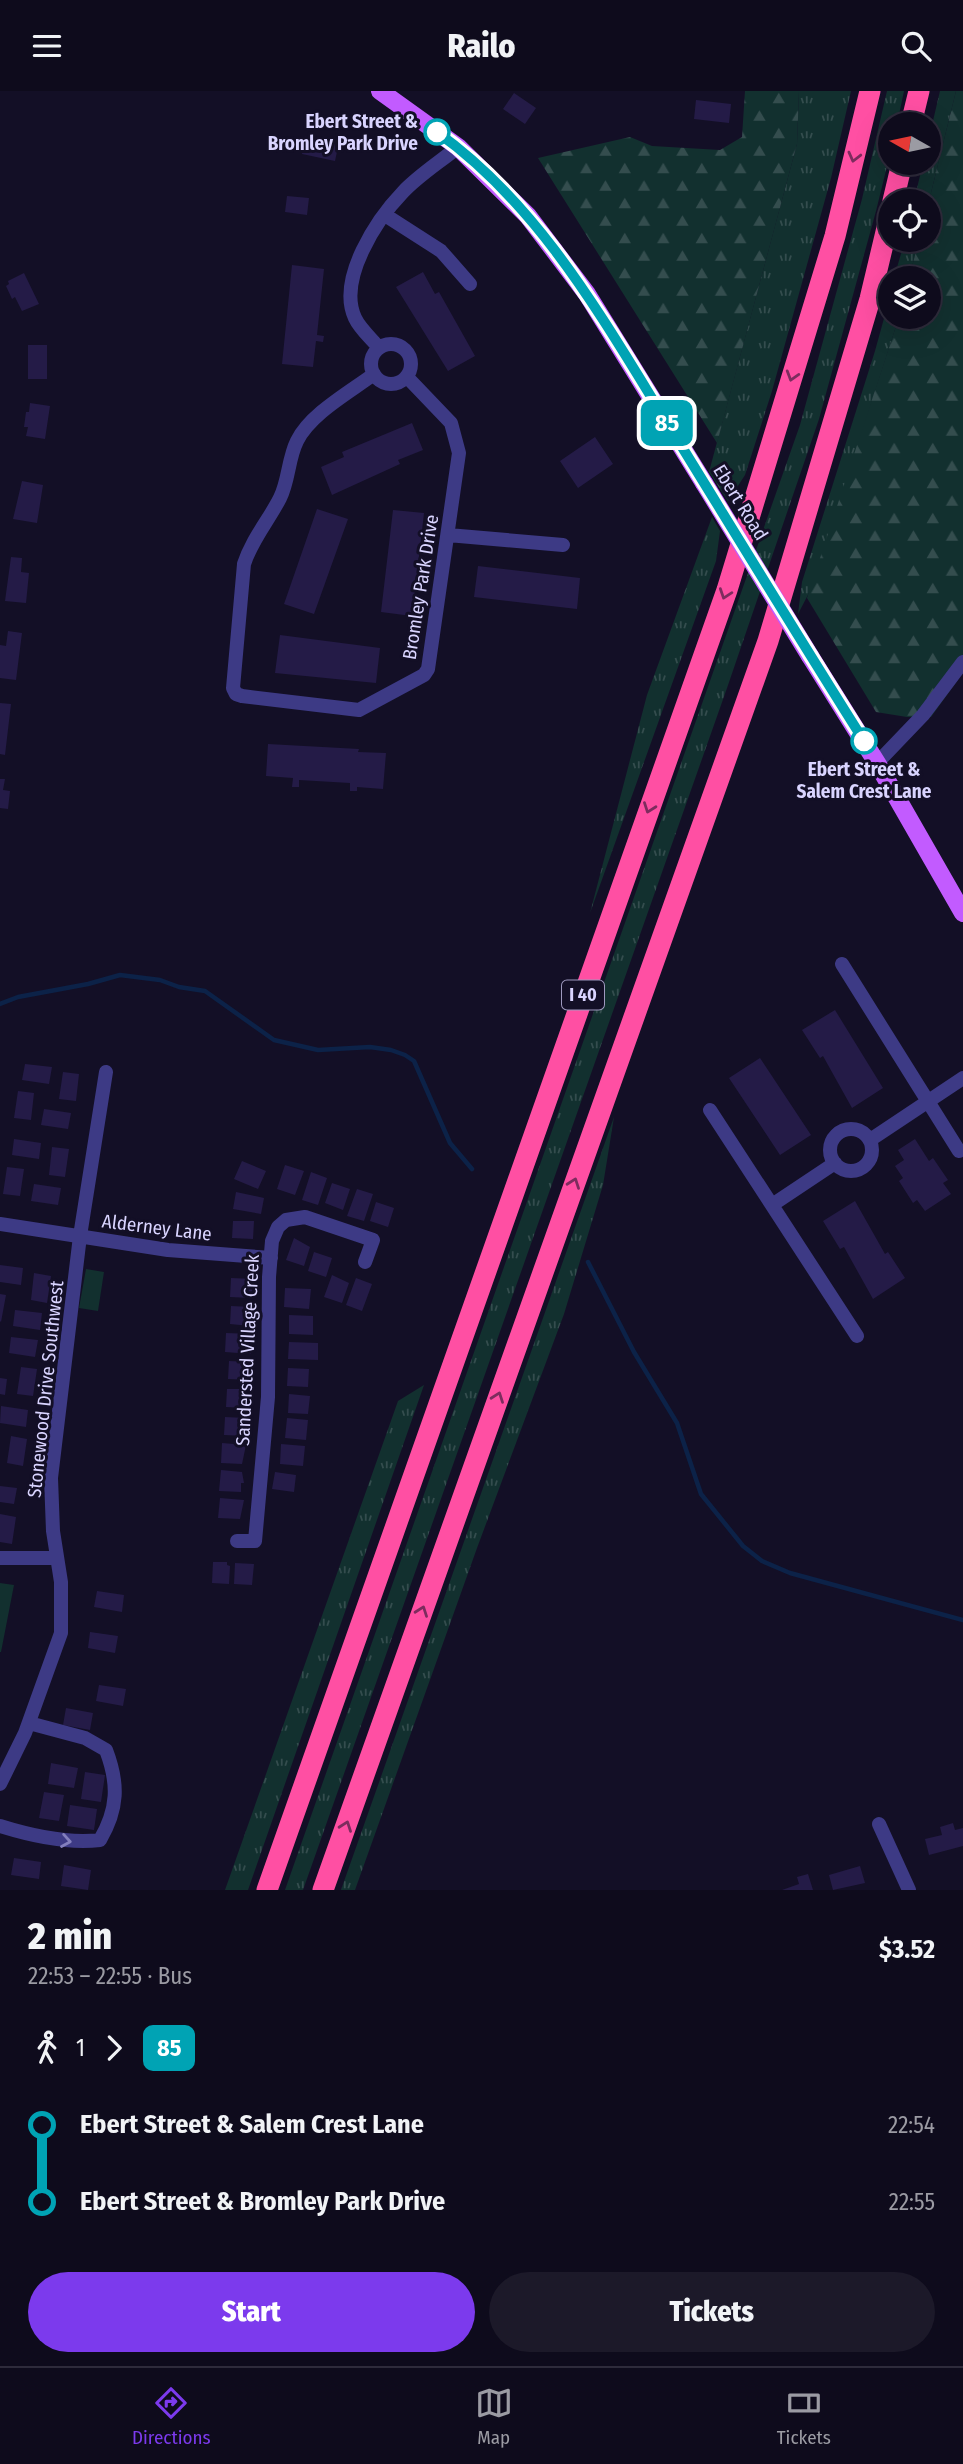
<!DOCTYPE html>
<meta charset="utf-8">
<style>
:root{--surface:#0e0b1c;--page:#1c1929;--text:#f1f3f6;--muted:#9b9ba3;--line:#2e2b3b;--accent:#7c3aed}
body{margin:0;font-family:"Fira Sans Condensed",sans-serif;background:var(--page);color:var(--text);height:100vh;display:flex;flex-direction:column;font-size:26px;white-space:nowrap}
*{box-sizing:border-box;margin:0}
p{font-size:23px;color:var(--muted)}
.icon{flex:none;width:38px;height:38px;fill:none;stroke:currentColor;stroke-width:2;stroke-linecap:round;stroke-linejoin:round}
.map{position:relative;height:1799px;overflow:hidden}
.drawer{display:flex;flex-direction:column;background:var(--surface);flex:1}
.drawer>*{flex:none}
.badge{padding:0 14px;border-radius:10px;font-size:24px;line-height:46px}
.needle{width:46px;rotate:279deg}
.buttons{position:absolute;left:878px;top:21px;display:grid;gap:14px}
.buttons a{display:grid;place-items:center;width:63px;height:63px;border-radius:50%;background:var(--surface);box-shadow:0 7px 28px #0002,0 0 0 2px var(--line);font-size:35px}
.map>.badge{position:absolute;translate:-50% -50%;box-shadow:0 0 0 4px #fff}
.legs{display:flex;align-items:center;gap:10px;height:77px;padding:0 28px;font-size:23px}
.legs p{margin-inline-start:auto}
.headline{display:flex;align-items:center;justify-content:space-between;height:119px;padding:0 28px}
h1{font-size:38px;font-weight:800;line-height:52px}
.primary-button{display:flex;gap:14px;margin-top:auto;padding:14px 28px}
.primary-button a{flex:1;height:80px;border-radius:42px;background:var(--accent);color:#fff;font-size:28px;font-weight:800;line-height:80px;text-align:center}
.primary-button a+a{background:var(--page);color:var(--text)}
ul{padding:0 28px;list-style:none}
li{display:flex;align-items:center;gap:24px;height:77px;font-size:26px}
li i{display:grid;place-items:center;width:10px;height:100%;margin:0 9px;background:currentColor}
li i::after{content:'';width:18px;height:18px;margin:-9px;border:5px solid;border-radius:50%;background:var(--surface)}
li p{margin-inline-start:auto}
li:first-child i{background:linear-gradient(#0000 50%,currentColor 0)}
li:last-child i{background:linear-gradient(currentColor 50%,#0000 0)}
header{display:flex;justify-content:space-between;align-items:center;height:91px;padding:0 28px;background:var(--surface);font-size:32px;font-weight:800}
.tabs{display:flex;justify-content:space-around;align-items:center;height:98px;border-top:2px solid var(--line);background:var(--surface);font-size:19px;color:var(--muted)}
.tabs a{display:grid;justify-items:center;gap:4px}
.tabs .on{color:var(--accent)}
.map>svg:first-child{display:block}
</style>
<header><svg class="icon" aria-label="menu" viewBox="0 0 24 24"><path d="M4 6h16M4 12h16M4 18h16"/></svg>Railo<svg class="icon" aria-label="search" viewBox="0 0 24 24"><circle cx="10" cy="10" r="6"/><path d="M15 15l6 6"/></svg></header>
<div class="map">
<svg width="963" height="1799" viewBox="0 0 963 1799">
<defs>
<pattern id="grass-tufts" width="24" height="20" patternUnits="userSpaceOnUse" patternTransform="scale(1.75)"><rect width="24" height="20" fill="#12302f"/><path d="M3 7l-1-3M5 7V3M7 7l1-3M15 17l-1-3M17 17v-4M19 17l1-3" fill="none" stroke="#344d4e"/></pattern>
<pattern id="forest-firs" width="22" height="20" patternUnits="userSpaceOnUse" patternTransform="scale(1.75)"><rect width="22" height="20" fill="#12302f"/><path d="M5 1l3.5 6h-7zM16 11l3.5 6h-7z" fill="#344d4e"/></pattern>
</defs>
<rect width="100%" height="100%" fill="#130f26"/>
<path fill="url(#grass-tufts)" d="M799,0h52l-20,87 -59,213 -27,84 -17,26 -19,-29 88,-328z
M887,0h17l-7,33h-6v26l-15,61 -57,208 -92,269 -424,1202h-18l515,-1465 62,-226z
M940,0h16l-27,110h-15l9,-38h6v-25z
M905,149h14l-10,38h-15z
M891,202v24h8l-87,270 -14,27 4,-32 73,-231z
M712,426l8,14 -4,30 -126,352 57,-218z
M614,1026l-11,68 -39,129 -87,234 -122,342h-14z
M424,1294l-176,505h-23l173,-489z"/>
<path fill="url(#forest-firs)" d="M745,0h54l-2,53 -80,299 -179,-285 92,-21 22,9 68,4 22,-13z
M956,0h7v571l-6,19 -26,36h-24l-31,-5 -69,-114 92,-281h30v-39h-20l10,-38h10v-39z"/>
<path fill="#12302f" d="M86,1178l18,3 -6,39 -19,-3z
M0,1492l14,2 -13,67h-1z"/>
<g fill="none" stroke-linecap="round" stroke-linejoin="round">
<path stroke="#0c2248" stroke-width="4.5" d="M0,913l18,-7 70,-13 32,-9 40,5 19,7 26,4 69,49 44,10 52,-3 21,3 14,5 9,6 36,82 22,26
M588,1171l46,90 43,71 24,71 42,52 19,15 28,12 173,47"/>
</g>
<path fill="#241b47" d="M514,2l22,15 -11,16 -22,-15z
M696,9l35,4 -2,19 -35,-4z
M305,45l34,6 -4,19 -33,-7z
M287,105l22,2 -2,17 -22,-3z
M292,174l32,4 -7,66 7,1 -1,6 -7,-1 -3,26 -31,-3z
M423,181l12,22 4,-2 36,64 -27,15 -52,-84z
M24,182l15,31 -17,7 -7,-14 -3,2 -6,-13 3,-2 -1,-3z
M28,254h19v34h-19z
M30,312l20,3 -5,33 -19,-3 2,-9h-4l2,-15h3z
M412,332l11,27 -25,10 2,4 -68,31 -11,-28 23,-10 -2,-5z
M595,346l18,27 -35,24 -18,-27z
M22,390l21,4 -6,38 -24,-4z
M317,418l31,10 -34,95 -30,-10z
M393,419l31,3 -12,103 -31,-4z
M11,466l11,1 -1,14 8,1 -3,30 -21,-2z
M478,475l102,12 -3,31 -103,-12z
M8,540l14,2 -6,47 -16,-2v-33l6,1z
M280,544l100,13 -4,35 -101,-10z
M0,612l11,1 -6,51 -5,-1z
M268,653l91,5 -1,3 28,1 -3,36 -26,-2v4h-7v-8l-51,-3v7h-7l1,-9 -27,-2z
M0,688h5l-2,11 7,1 -2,18 -8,-1z
M835,919l48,78 -31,20 -29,-52 -3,2 -18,-28z
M760,967l51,77 -31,20 -51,-77z
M25,973l27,3 -3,17 -27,-4z
M63,981l16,2 -3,27 -17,-2z
M18,1000l16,2 -3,27 -17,-2z
M44,1018l27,4 -3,16 -27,-4z
M14,1048l27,4 -2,16 -27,-4z
M915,1048l14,22 4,-3 15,22 -5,3 8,11 -26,17 -8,-11 -4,3 -14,-22 4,-3 -8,-12 9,-6 -6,-10z
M52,1056l17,2 -4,28 -16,-2z
M242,1070l24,10 -8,18 -24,-10z
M285,1074l19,6 -9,24 -18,-6z
M7,1076l17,2 -4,27 -17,-2z
M311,1081l16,6 -9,27 -16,-5z
M332,1092l18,6 -7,21 -18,-7z
M34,1093l27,4 -3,17 -27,-4z
M357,1098l16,5 -9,27 -17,-5z
M236,1101l28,6 -3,16 -28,-5z
M855,1110l30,53 3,-2 17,26 -32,21 -29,-52 -4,2 -17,-28z
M376,1111l18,6 -6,19 -18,-6z
M233,1130h21l-1,18 -21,-1z
M294,1147l16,9 -6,19 -18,-6z
M314,1161l18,6 -6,19 -18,-6z
M0,1174l23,3 -2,17 -21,-3z
M34,1182l17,3 -4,27 -16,-3z
M332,1184l17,8 -7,20 -18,-6z
M231,1187l23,1 -3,19 -21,-1z
M356,1187l16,6 -10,27 -16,-6z
M285,1197l26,1 -2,20 -25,-2z
M0,1203l6,1 -5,27 -1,-1z
M231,1215l20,1 -1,19 -20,-2z
M15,1219l27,3 -2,17 -27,-4z
M289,1224l24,1v19l-24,-1z
M226,1242l26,1 -1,20 -26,-2z
M11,1246l27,3 -3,17 -26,-4z
M289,1251l29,1v17l-30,-1z
M229,1270l20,1 2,18 -23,-1z
M21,1276l16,2 -4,27 -16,-2z
M288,1277l21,1 -1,18 -21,-1z
M0,1287l7,1 -2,16 -5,-1z
M227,1298h20v19l-21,-1z
M289,1303l21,2 -2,18 -20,-1z
M1,1315l27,4 -2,17 -26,-4z
M225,1326l20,1v6h3l-1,12 -23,-1z
M287,1327l21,2 -2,20 -21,-2z
M11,1345l16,3 -4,27 -16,-3z
M222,1352l24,2 -4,19 -21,-1z
M281,1353l24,2 -2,20 -23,-2z
M221,1379l21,2 2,11h-3v9l-22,-1z
M275,1381l21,3 -2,17 -22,-3z
M0,1395l17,2 -3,16 -14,-2z
M220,1407l24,2 -4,19 -22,-1z
M0,1423l16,3 -4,27 -12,-2z
M213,1471h14v3l3,1 -1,18 -17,-1z
M235,1472l19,1 -2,21 -18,-1z
M97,1500l27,4 -2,17 -28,-5z
M90,1541l28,4 -3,17 -27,-5z
M99,1594l27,4 -3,17 -27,-5z
M66,1617l27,5 -3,17 -27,-5z
M51,1672l27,5 -4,20 -26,-4z
M85,1681l20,3 -4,27 -20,-3z
M44,1701l20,3 -5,26 -20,-3z
M70,1714l27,4 -3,21 -27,-4z
M953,1732l2,7 8,-2v18l-34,9 -4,-16 17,-4 -2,-8z
M14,1767l27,4 -2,17 -28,-4z
M64,1774l27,5 -3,20 -27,-4z
M860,1775l5,17 -32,7 -4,-15z
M808,1783l5,16h-31l17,-6 -2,-7z"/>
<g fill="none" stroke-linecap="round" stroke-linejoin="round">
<path stroke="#3d3a85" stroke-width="14" d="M385,124l56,36 29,33
M371 273a20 20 0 1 1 40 0a20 20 0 1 1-40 0Z
M379,257c-7,-9 -19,-19 -24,-30 -18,-39 22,-99 48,-126 16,-17 37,-30 55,-45
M374,283c-24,18 -64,40 -77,67 -9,18 -8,39 -17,57 -11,22 -28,41 -36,66l-11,124 3,6 6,2 117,14 65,-35 4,-6 31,-216 -8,-30 -44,-46
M448,444l115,10
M877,672l46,-48 40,-53
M842,873l117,187
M710,1019l147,226
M830 1059a21 21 0 1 1 42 0a21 21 0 1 1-42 0Z
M870,1049l93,-62
M772,1114l63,-42
M0,1133l168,26 103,8
M237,1450h18l13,-144 1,-120 3,-36 6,-14 8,-7 19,-3 68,23 -8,22
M0,1467h57
M0,1693l25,-51 36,-100v-51l-8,-51 -2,-53 29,-242 26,-164
M879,1733l30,66
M0,1735c32,10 67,18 100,14 18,-31 19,-56 6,-90l-21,-12 -56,-15"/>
<path stroke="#c25bff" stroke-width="18" d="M380,0l78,56 70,69 59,78 117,189
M810,565l67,107 86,150"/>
<path stroke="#ff4fa3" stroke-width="21" d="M911,33l8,-33
M893,110l9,-38
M267,1799l460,-1300 108,-354 35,-145
M323,1799l445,-1249 102,-342 21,-88"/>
<path stroke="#c25bff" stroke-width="18" d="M704,392l106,173"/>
</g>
<defs><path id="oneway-chevron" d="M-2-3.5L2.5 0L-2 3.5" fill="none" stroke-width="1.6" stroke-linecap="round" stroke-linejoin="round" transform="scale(1.75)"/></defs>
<g stroke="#7d2c5e">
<use href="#oneway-chevron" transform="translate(854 66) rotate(104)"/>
<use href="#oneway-chevron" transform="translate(792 285) rotate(107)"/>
<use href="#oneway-chevron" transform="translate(725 503) rotate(109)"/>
<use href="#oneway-chevron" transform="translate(649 717) rotate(110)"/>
<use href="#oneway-chevron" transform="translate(574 1092) rotate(-70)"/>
<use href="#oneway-chevron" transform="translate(498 1306) rotate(-70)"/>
<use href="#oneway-chevron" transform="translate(422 1520) rotate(-70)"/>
<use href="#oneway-chevron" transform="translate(346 1735) rotate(-70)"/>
</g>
<use stroke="#837fbc" href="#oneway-chevron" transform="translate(66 1750) rotate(10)"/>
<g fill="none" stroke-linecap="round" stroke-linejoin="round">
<g stroke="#fff" stroke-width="16">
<path id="line-1" d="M437,41c102,73 164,184 229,289 66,107 131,214 198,320"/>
</g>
<use href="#line-1" stroke="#00a3b4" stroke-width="10"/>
</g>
<g fill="#fff" stroke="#00a3b4" stroke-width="3.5">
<circle cx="437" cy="41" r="12"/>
<circle cx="864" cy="650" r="12"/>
</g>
<g text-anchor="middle" stroke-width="6" stroke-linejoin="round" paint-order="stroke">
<rect fill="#130f26" stroke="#9e99be" stroke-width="2" x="562" y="889.5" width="42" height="29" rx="5"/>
<g font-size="18" font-weight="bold" fill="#d9d4ff">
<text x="583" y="910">I 40</text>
</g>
<g font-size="19" font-weight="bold" fill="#d9d4ff" stroke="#130f26" text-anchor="end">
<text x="418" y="37">Ebert Street &amp;<tspan x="418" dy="22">Bromley Park Drive</tspan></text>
<text x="864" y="685" text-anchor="middle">Ebert Street &amp;<tspan x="864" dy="22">Salem Crest Lane</tspan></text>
</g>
<g font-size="19" fill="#d9d4ff" stroke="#130f26">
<text transform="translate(741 411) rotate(58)" y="7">Ebert Road</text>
<text transform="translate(420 496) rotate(-81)" y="7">Bromley Park Drive</text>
<text transform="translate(157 1136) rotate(7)" y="7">Alderney Lane</text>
<text transform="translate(247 1259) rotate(-87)" y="7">Sandersted Village Creek</text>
<text transform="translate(45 1298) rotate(-84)" y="7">Stonewood Drive Southwest</text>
</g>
</g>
</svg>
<div class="buttons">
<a><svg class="needle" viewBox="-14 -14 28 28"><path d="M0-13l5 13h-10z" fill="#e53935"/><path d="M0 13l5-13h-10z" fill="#9b9ba3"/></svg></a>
<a><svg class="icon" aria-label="locate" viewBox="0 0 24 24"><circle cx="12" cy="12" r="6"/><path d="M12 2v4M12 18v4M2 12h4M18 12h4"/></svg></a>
<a><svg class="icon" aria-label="layers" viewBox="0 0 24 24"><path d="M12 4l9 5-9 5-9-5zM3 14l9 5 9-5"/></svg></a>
</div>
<b class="badge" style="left:667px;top:332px;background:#00a3b4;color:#fff">85</b>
</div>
<section class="drawer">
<div class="headline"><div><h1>2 min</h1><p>22:53 – 22:55 · Bus</p></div><b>$3.52</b></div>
<div class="legs"><svg class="icon" aria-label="walk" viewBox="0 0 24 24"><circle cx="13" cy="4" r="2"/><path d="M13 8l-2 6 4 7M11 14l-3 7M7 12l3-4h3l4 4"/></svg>1<svg class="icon" aria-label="forward" viewBox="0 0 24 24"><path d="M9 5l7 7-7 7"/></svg><b class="badge" style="background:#00a3b4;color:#fff">85</b></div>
<ul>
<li><i style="color:#00a3b4"></i><b>Ebert Street &amp; Salem Crest Lane</b><p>22:54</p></li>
<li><i style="color:#00a3b4"></i><b>Ebert Street &amp; Bromley Park Drive</b><p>22:55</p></li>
</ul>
<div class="primary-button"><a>Start</a><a>Tickets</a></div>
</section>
<nav class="tabs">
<a class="on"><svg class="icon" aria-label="directions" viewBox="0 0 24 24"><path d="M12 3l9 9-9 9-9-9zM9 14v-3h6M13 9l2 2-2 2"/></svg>Directions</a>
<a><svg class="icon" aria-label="map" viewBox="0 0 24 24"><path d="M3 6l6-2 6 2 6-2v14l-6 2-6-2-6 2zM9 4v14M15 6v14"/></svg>Map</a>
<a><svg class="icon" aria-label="tickets" viewBox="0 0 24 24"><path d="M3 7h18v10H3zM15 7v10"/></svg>Tickets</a>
</nav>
